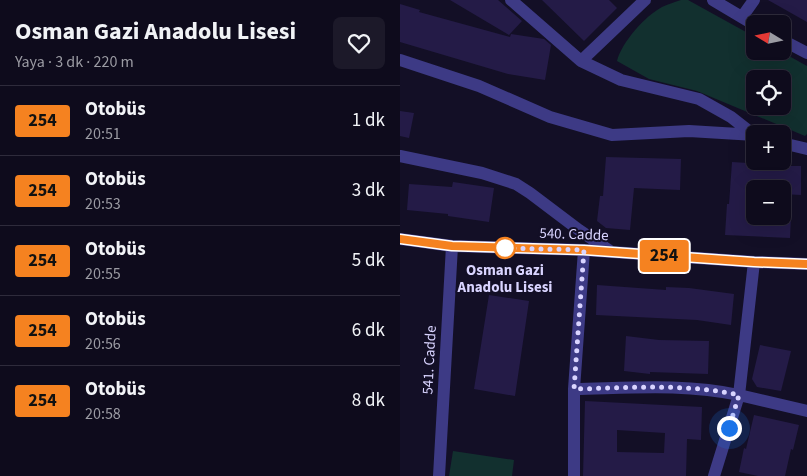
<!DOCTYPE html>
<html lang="tr">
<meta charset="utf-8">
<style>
:root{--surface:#0e0b1c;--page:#1c1929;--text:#f1f3f6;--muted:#9b9ba3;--line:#2e2b3b}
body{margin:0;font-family:"Source Sans 3",sans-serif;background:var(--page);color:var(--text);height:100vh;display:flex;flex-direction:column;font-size:19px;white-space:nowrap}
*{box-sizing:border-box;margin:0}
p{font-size:16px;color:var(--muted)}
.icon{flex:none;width:28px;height:28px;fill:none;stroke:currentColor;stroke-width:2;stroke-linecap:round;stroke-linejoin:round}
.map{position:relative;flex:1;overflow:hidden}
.details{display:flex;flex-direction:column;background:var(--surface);width:400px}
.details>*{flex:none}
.badge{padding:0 10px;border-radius:4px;font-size:18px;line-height:32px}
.needle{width:32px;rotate:280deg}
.tools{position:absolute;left:346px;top:15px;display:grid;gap:10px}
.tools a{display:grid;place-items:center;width:45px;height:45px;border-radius:8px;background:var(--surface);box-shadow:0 5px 20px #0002,0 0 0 1px var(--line);font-size:25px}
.you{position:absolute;width:25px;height:25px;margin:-12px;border:4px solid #fff;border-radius:50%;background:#1a73e8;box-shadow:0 0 0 8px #1a73e833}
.map>.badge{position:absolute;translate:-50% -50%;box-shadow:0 0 0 2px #fff}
.round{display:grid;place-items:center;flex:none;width:52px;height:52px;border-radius:8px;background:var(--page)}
.summary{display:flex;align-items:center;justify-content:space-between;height:85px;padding:0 15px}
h1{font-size:24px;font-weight:700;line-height:38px}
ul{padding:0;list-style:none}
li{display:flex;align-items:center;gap:15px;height:70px;padding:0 15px;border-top:1px solid var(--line)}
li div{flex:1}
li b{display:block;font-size:19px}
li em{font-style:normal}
li .badge{min-width:55px;font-weight:700;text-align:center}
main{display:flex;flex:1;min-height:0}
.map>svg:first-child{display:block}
</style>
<main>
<section class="details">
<div class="summary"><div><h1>Osman Gazi Anadolu Lisesi</h1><p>Yaya · 3 dk · 220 m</p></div><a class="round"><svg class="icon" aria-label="heart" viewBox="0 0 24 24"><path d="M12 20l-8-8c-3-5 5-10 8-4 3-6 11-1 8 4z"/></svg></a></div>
<ul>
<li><span class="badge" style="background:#f58220;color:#111">254</span><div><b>Otobüs</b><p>20:51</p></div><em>1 dk</em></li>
<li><span class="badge" style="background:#f58220;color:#111">254</span><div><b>Otobüs</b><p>20:53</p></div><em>3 dk</em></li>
<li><span class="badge" style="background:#f58220;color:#111">254</span><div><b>Otobüs</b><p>20:55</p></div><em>5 dk</em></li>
<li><span class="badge" style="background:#f58220;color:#111">254</span><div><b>Otobüs</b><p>20:56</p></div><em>6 dk</em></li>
<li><span class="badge" style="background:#f58220;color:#111">254</span><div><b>Otobüs</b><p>20:58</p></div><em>8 dk</em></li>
</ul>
</section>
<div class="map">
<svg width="407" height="476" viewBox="0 0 407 476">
<rect width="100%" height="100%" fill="#130f26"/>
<path fill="#12302f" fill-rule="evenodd" d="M281,0h7l67,37v14h25l27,15v68l-2,2 -108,-45 -48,-12 -32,-18c5,-19 28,-45 45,-54 6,-3 13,-5 19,-7zM355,79h27v27h-27z
M53,451l61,9 -2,16h-63z"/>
<path fill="#241b47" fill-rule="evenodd" d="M50,0h48l24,21 -13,14z
M142,0h67l8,8 -33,33z
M368,0h39v22z
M0,4l20,6 -1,2 91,25 1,-3 33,5 7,6 -6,35 -37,-6 -108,-32z
M0,111l14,2 -5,25 -9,-2z
M206,157l75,2 -1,31 -46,-2 -4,42 -24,-2 -9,-7 3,-25h3z
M332,162l31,2v2h38v29l-19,-1v-5h-27v27h36l-1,22 -65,-3 2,-31h2z
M53,182l41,6 -5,34 -41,-6v-2l-41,-4 2,-26 43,3z
M197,285l69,5v-3l23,1 45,6 -3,31 -34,-5 -101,-5z
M89,295l40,6 -14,95 -41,-7z
M226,336l33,4 50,1 -1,33 -58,-2v2l-26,-3z
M360,345l31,6 -10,40 -24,-4 -5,-8z
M185,401l117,6 -1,33 -14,-1 -1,37h-103zM217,430l48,3 -1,20 -47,-1z
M354,415l45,10 -6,25 -2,-1 -6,27h-27l-19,-4 5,-24 2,1z"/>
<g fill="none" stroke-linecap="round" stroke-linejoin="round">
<path stroke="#3d3a85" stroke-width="12" d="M111,0l70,61 40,19 78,19 32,18 23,18
M313,0l42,25
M342,17l12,-17
M382,40l25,13
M0,60l79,26 71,31 62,18 77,-4 66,4
M181,61l64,-61
M382,143l25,6
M0,156l82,17 34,11 14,9 49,37 31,21
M0,239l52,7 132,4 170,12 53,2
M354,262l-15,133 68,16
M174,389c55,-1 111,-6 165,6l-25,81
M39,476l13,-230
M174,476v-87l10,-139"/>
</g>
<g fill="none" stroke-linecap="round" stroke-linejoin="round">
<g stroke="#fff" stroke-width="11">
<path id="line" d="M0,239l52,7 132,4 170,12 53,2"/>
</g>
<use href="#line" stroke="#f58220" stroke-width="8"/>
<path stroke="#d9d4ff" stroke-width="5" stroke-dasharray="0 9" d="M105,248l79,2 -10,139c55,-1 111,-6 165,6l-10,33"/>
</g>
<circle fill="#fff" stroke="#f58220" stroke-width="2.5" cx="105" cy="248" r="10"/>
<g text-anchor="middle" stroke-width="4" stroke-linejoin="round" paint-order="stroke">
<g font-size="15" fill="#d9d4ff" stroke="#130f26">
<text transform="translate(174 234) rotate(2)" y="5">540. Cadde</text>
<text transform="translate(29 360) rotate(-87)" y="5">541. Cadde</text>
</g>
<g font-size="15" font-weight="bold" fill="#d9d4ff" stroke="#130f26">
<text x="105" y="275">Osman Gazi<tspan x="105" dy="17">Anadolu Lisesi</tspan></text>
</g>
</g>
</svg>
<div class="tools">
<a><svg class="needle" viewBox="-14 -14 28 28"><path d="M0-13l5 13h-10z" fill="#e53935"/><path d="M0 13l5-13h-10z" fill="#9b9ba3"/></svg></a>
<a><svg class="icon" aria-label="locate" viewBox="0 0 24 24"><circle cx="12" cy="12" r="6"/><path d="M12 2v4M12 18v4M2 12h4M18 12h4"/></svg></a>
<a>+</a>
<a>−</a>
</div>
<div class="you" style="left:329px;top:428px"></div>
<b class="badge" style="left:264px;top:256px;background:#f58220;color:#111">254</b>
</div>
</main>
